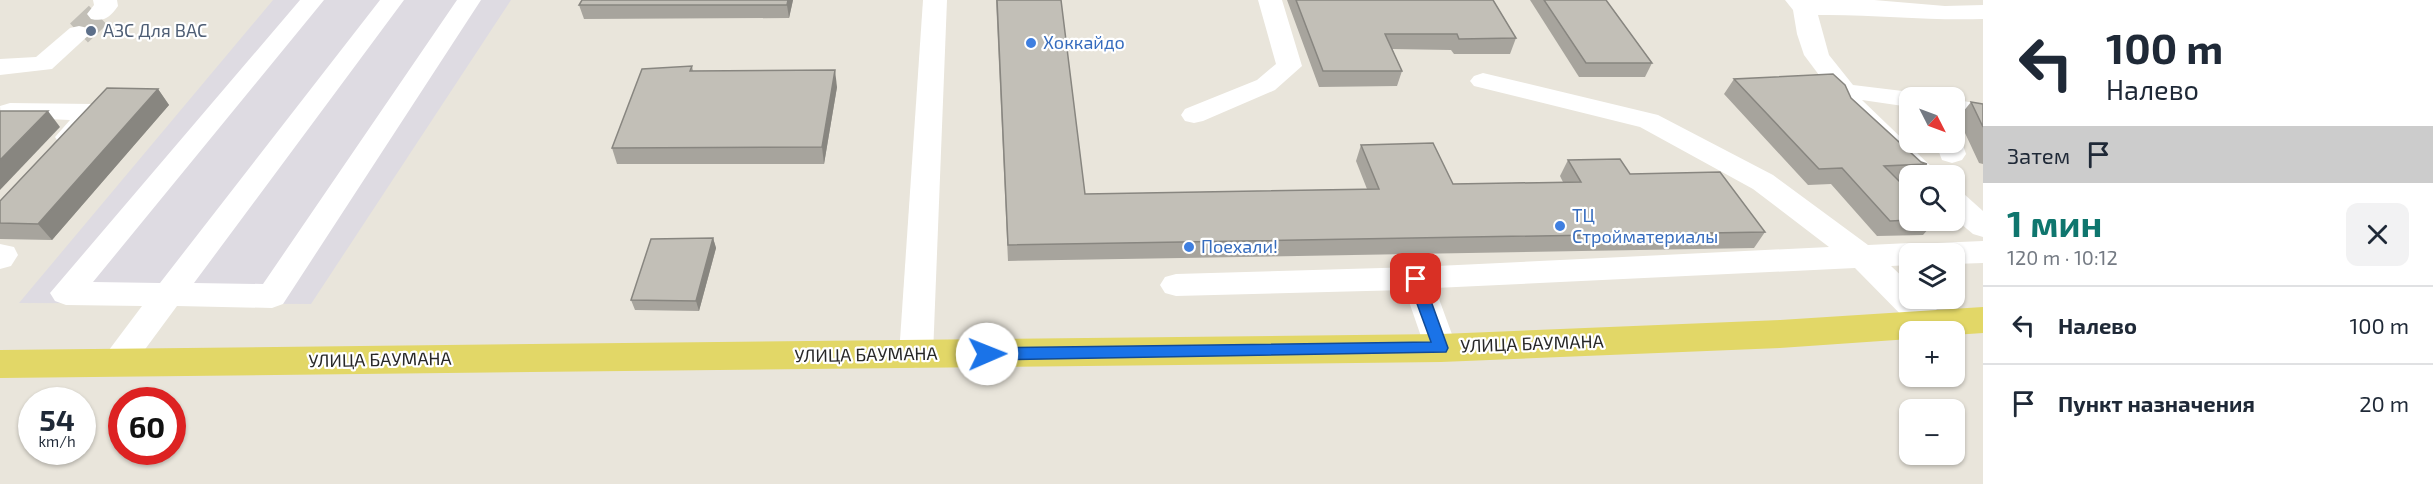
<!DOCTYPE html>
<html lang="ru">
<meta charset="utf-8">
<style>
:root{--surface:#fff;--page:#f2f2f3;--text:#1f2937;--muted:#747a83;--line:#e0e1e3;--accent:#0f766e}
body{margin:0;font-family:"Exo 2",sans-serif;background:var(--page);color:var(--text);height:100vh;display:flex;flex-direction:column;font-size:22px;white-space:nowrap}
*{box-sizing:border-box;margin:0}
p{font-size:20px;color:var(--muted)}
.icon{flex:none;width:33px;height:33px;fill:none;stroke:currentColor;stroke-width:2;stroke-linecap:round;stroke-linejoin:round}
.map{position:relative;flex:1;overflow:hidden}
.side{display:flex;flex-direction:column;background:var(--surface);width:450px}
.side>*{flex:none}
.banner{background:#fff;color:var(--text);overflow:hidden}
.needle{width:39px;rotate:132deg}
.fabs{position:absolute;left:1899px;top:87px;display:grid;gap:12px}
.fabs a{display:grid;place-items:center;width:66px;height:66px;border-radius:12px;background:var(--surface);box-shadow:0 2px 4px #0004;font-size:30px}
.speed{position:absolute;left:18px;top:387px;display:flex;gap:12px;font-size:30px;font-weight:700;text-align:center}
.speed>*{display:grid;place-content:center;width:78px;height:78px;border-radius:50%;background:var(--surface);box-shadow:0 2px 4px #0004;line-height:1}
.speed small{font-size:15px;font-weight:400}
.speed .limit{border:9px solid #d22;background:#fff;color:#111}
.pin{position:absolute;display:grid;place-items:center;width:51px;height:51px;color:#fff;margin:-26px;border-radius:12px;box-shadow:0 3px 9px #0006}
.me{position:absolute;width:66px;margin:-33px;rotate:89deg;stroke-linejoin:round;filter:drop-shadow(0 0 4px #0008)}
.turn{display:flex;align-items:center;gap:21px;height:126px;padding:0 24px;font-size:27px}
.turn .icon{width:78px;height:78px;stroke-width:2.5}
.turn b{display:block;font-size:42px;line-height:51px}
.then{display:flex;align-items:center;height:57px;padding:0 24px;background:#0003;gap:12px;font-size:22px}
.round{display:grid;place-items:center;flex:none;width:63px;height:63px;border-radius:12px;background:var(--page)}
.headline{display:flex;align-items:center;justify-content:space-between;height:102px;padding:0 24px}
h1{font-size:36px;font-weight:700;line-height:45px;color:var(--accent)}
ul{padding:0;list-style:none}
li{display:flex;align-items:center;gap:18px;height:78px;padding:0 24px;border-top:2px solid var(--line)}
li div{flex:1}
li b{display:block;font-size:22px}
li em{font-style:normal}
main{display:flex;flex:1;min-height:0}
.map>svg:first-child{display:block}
.industrial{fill:#dedbe2}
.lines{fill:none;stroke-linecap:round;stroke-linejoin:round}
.minor-tunnel{stroke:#c2bfb7;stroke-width:26;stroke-dasharray:26 13;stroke-linecap:butt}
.minor{fill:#fff;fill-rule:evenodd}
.major{fill:#e2d767;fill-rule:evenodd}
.wall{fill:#a7a49d}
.shaded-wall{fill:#888680}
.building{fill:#c2bfb7;stroke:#888680;stroke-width:1.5}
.route{fill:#1a73e8;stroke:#114b97;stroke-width:1.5}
.service-dot{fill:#5c6f8a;stroke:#fff;stroke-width:2}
.shop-dot{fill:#3f7fe0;stroke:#fff;stroke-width:2}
.labels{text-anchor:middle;stroke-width:4.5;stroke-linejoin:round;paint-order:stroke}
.service-label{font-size:18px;fill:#4e5e75;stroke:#fff;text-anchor:start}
.shop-label{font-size:18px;fill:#366cbe;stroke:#fff;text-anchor:start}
.street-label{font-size:18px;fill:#282828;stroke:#fff}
</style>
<main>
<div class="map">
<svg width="1983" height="484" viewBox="0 0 1983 484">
<rect width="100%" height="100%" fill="#e9e5db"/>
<path class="industrial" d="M 273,0 L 511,0 L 311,304 L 19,303 Z"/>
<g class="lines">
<path class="minor-tunnel" d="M 79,33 L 99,14"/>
<g class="minor">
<path d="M 93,0 L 117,0 L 118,6 C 110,17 105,22 91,19 L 87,14 L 94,5 Z"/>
<path d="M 300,0 L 324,0 L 93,282 L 160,283 L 380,0 L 404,0 L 194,283 L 263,284 L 457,0 L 481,0 L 283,304 L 272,308 L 177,306 L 129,371 L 117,375 L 105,371 L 100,362 L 142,306 L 66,305 L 55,301 L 50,293 Z"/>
<path d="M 923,0 L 947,0 L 933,355 L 928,364 L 916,368 L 904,364 L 899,355 Z"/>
<path d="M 1258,0 L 1282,0 L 1302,66 L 1275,90 L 1203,121 L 1194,123 L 1185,121 L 1181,115 L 1185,109 L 1257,80 L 1276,64 Z"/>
<path d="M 1785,0 L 1874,0 L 1945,6 L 1983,5 L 1983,19 C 1928,21 1873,14 1818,15 L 1829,55 L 1853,85 L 1919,93 L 1922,98 L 1910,98 L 1910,107 L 1862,100 L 1941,176 L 1910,176 L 1842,112 L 1834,95 L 1804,55 L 1797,34 L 1793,10 Z"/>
<path d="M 79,26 L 88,28 L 91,33 L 52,69 L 0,75 L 0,59 L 36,57 L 70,28 Z"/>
<path d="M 1483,73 L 1658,115 L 1773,175 L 1868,245 L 1910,243 L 1921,246 L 1924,251 L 1926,246 L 1937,243 L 1983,241 L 1983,263 L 1954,264 L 1954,254 L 1910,254 L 1910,265 L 1891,266 L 1910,284 L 1910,298 L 1925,298 L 1942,315 L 1947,324 L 1943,332 L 1918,332 L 1855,268 L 1435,288 L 1457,348 L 1453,357 L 1441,361 L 1429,357 L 1425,348 L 1405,290 L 1176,296 L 1165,293 L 1160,285 L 1165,277 L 1176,274 L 1416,267 L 1829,247 L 1753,189 L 1640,127 L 1474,86 L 1470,81 L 1474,76 Z"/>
<path d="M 1954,99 L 1983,105 L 1983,121 L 1954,115 Z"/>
<path d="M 10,103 L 93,104 L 102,106 L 106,112 C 95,128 80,149 59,143 L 55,137 L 70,120 L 1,117 L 0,106 Z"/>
<path d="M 1954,135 L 1962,142 L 1966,154 L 1962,160 L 1952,163 L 1942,160 L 1935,142 L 1954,142 Z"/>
<path d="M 1954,191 L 1964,194 L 1983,211 L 1983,237 L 1973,234 L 1954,218 Z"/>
<path d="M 0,244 L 14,247 L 18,255 L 11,266 L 0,269 Z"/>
</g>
<path class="major" d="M 1983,307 L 1983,333 L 1954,335 L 1954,332 L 1910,332 L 1910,339 L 1780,348 L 1441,362 L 0,378 L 0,350 L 1441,334 L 1780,320 Z"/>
</g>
<g class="wall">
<path d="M 582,0 L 793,0 L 789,18 L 584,19 L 579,5 Z"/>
<path d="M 996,0 L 1061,0 L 1085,194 L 1367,189 L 1356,161 L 1361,145 L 1453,184 L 1563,182 L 1560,176 L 1568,160 L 1630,174 L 1765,232 L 1754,248 L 1008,261 Z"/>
<path d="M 1287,0 L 1493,0 L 1516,38 L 1510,54 L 1454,54 L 1451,50 L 1392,49 L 1402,71 L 1397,86 L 1319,87 Z"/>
<path d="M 1530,0 L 1606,0 L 1652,63 L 1645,77 L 1579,77 Z"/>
<path d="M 692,66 L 693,71 L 837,87 L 824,164 L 617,164 L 612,148 Z"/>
<path d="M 1734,79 L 1851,98 L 1921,162 L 1927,164 L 1917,176 L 1910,176 L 1910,179 L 1898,180 L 1910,220 L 1936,220 L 1923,235 L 1877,236 L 1831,184 L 1808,185 L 1724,94 Z"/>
<path d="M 158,89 L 169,105 L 52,240 L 0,239 L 0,201 Z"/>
<path d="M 1971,102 L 1983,104 L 1983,164 L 1979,163 L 1958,118 Z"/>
<path d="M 713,238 L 716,248 L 699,311 L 635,310 L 631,300 Z"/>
</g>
<g class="shaded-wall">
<path d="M 788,0 L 793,0 L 789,18 L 787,5 Z"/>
<path d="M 835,70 L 837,87 L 824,164 L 822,147 Z"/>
<path d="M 158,89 L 169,105 L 52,240 L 38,224 Z"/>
<path d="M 48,111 L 60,127 L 0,190 L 0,160 Z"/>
<path d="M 713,238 L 716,248 L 699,311 L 696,301 Z"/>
</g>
<g class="building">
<path d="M 582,0 L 788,0 L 787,5 L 579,5 Z"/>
<path d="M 997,0 L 1061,0 L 1085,194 L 1379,189 L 1361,145 L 1433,143 L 1453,184 L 1581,182 L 1568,160 L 1620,159 L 1630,174 L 1720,172 L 1765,232 L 1008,245 Z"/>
<path d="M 1296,0 L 1493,0 L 1516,38 L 1459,39 L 1457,34 L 1385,34 L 1402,71 L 1323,71 Z"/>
<path d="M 1544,0 L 1606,0 L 1652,63 L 1586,63 Z"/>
<path d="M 692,66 L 690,71 L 835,70 L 822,147 L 612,148 L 642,69 Z"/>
<path d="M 1833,74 L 1845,85 L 1851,98 L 1921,162 L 1927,164 L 1884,166 L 1910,192 L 1910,220 L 1890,221 L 1842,168 L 1819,169 L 1734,79 Z"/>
<path d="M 107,88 L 158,89 L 38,224 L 0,223 L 0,201 Z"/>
<path d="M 1971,102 L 1983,104 L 1983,127 Z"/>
<path d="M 0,111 L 48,111 L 0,160 Z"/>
<path d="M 713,238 L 696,301 L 631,300 L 651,239 Z"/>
</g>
<path class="route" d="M 1416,273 L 1423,279 L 1448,348 L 1446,352 L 987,360 L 980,354 L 987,348 L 1431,342 L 1408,279 Z"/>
<circle class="service-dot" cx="91" cy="31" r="6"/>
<g class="shop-dot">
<circle cx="1031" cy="43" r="6"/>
<circle cx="1560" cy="226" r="6"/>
<circle cx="1189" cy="247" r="6"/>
</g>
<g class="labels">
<g class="service-label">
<text x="103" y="37">АЗС Для ВАС</text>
</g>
<g class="shop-label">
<text x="1043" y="49">Хоккайдо</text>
<text x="1572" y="222">ТЦ<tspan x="1572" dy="21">Стройматериалы</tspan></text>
<text x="1201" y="253">Поехали!</text>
</g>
<g class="street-label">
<text transform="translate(1532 344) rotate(-2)" y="6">УЛИЦА БАУМАНА</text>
<text transform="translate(866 355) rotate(-1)" y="6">УЛИЦА БАУМАНА</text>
<text transform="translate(380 360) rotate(-1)" y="6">УЛИЦА БАУМАНА</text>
</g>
</g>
</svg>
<div class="fabs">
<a><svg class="needle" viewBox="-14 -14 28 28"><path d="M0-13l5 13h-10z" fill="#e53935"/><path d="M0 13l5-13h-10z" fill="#747a83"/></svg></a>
<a><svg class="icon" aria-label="search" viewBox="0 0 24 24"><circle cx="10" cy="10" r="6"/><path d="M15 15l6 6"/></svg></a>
<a><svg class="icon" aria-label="layers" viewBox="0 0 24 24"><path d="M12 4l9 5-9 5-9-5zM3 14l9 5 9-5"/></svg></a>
<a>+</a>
<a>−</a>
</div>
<div class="speed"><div>54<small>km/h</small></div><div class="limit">60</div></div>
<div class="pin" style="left:1416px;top:279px;background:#d93025"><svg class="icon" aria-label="arrive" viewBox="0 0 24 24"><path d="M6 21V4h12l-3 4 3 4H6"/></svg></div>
<svg class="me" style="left:987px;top:354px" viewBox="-20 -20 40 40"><circle r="19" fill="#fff"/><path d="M0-13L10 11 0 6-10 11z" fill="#1a73e8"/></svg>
</div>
<section class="side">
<div class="banner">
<div class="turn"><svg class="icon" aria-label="left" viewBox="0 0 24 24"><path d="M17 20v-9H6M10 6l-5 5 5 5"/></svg><div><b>100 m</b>Налево</div></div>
<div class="then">Затем<svg class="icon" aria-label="arrive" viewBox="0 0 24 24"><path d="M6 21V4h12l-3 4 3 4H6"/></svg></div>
</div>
<div class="headline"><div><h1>1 мин</h1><p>120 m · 10:12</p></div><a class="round"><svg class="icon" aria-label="close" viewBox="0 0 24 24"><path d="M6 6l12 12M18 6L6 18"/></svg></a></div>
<ul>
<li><svg class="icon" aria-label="left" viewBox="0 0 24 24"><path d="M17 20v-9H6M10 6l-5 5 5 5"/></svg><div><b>Налево</b></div><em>100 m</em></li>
<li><svg class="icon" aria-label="arrive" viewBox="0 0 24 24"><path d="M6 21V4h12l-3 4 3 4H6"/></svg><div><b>Пункт назначения</b></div><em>20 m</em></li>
</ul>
</section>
</main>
